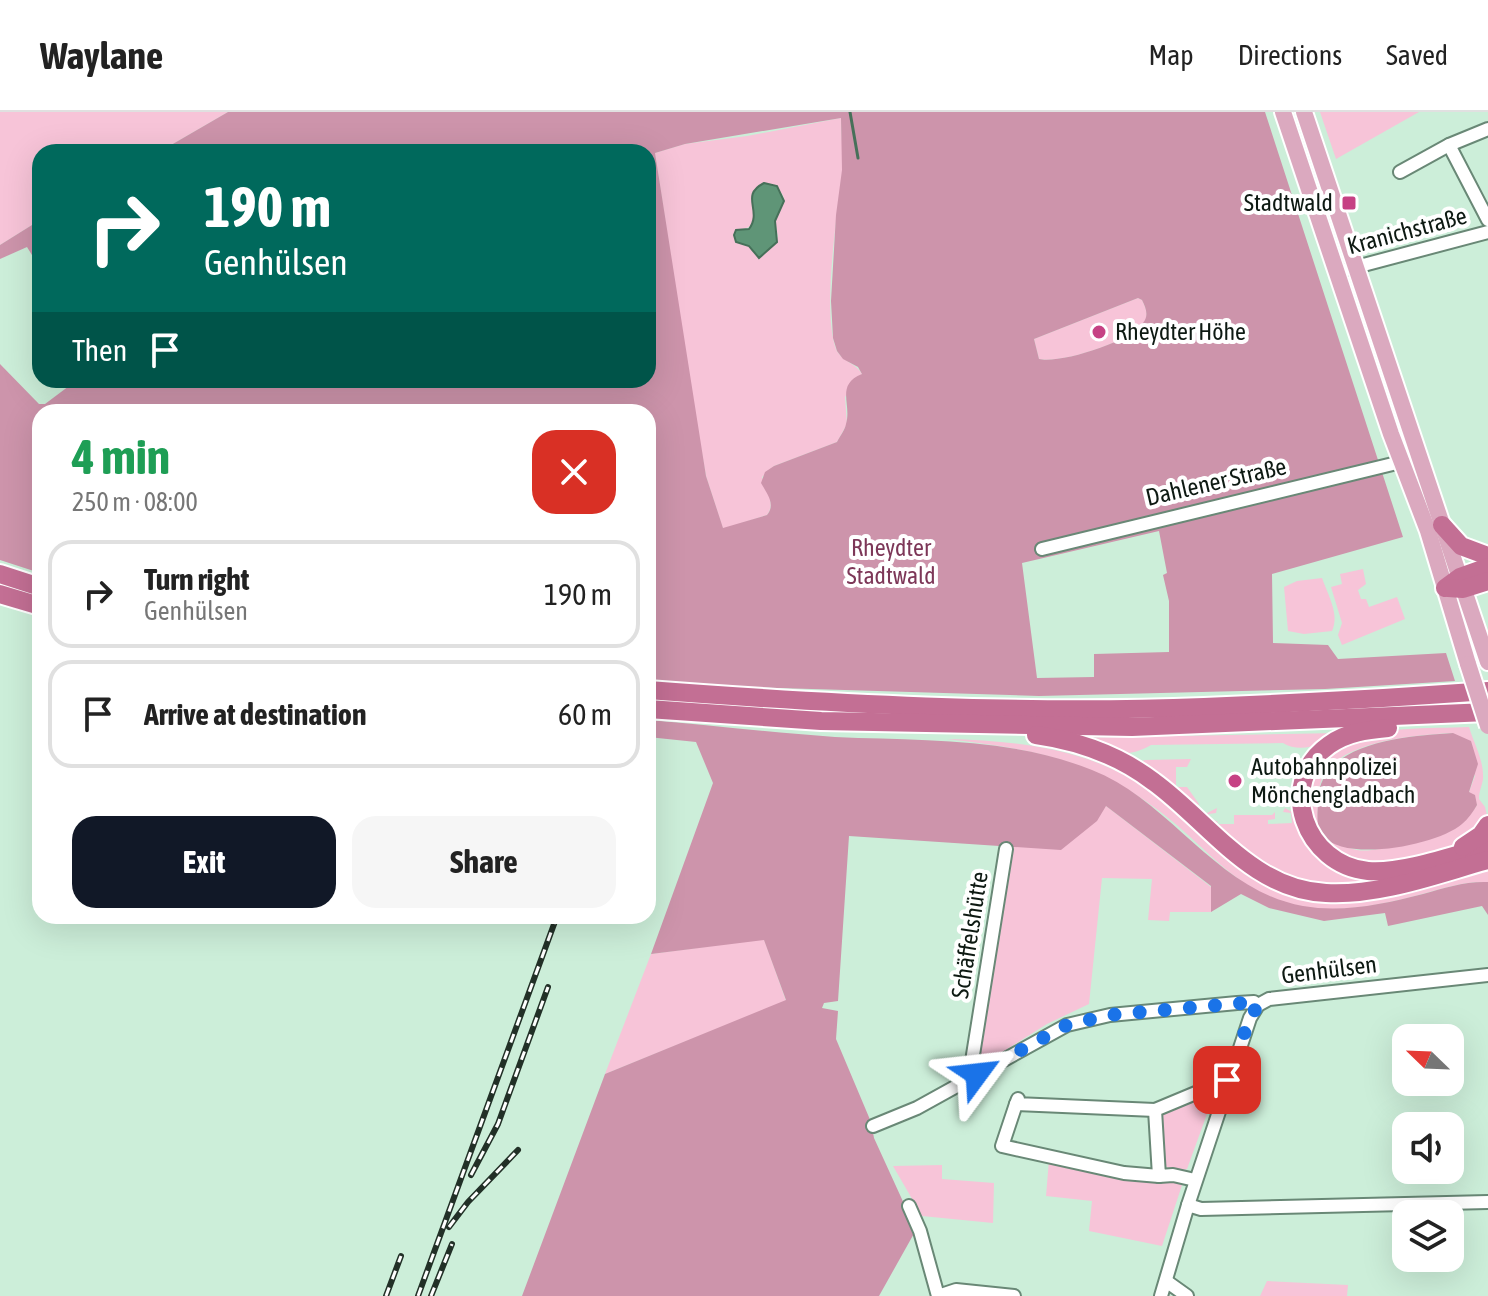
<!DOCTYPE html>
<meta charset="utf-8">
<style>
:root{--surface:#fff;--page:#f6f6f6;--text:#222;--muted:#767676;--line:#e0e0e0;--accent:#111827}
body{margin:0;font-family:"Asap Condensed",sans-serif;background:var(--page);color:var(--text);height:100vh;display:flex;flex-direction:column;font-size:30px;white-space:nowrap}
*{box-sizing:border-box;margin:0}
p{font-size:26px;color:var(--muted)}
.icon{flex:none;width:44px;height:44px;fill:none;stroke:currentColor;stroke-width:2;stroke-linecap:round;stroke-linejoin:round}
.map{position:relative;flex:1;overflow:hidden}
.drawer{position:absolute;left:32px;top:292px;width:624px;height:520px;display:flex;flex-direction:column;background:var(--surface);border-radius:24px;box-shadow:0 8px 32px #0002}
.drawer>*{flex:none}
.guide{position:absolute;left:32px;top:32px;width:624px;height:244px;border-radius:24px;box-shadow:0 8px 32px #0002;background:#00695c;color:#fff;overflow:hidden}
.needle{width:52px;rotate:293deg}
.fabs{position:absolute;left:1392px;top:912px;display:grid;gap:16px}
.fabs a{display:grid;place-items:center;width:72px;height:72px;border-radius:16px;background:var(--surface);box-shadow:0 8px 32px #0002;font-size:40px}
.pin{position:absolute;display:grid;place-items:center;width:68px;height:68px;color:#fff;margin:-34px;border-radius:16px;box-shadow:0 4px 12px #0006}
.me{position:absolute;width:88px;margin:-44px;rotate:60deg;stroke-linejoin:round;filter:drop-shadow(0 0 6px #0008)}
.turn{display:flex;align-items:center;gap:28px;height:168px;padding:0 40px;font-size:36px}
.turn .icon{width:104px;height:104px;stroke-width:2.5}
.turn b{display:block;font-size:56px;line-height:68px}
.then{display:flex;align-items:center;height:76px;padding:0 40px;background:#0003;gap:16px;font-size:30px}
.round{display:grid;place-items:center;flex:none;width:84px;height:84px;border-radius:24px;background:var(--page)}
.summary{display:flex;align-items:center;justify-content:space-between;height:136px;padding:0 40px}
h1{font-size:48px;font-weight:700;line-height:60px;color:#1e9e55}
.cta{display:flex;gap:16px;margin-top:auto;padding:16px 40px}
.cta a{flex:1;height:92px;border-radius:24px;background:var(--accent);color:#fff;font-size:32px;font-weight:700;line-height:92px;text-align:center}
.cta a+a{background:var(--page);color:var(--text)}
ul{padding:0;list-style:none}
li{display:flex;align-items:center;gap:24px;height:108px;margin:0 16px 12px;padding:0 24px;border:4px solid var(--line);border-radius:24px}
li div{flex:1}
li b{display:block;font-size:30px}
li em{font-style:normal}
header{display:flex;align-items:center;gap:48px;box-sizing:border-box;height:112px;padding:0 40px;background:var(--surface);border-bottom:2px solid var(--line)}
header strong{font-size:38px}
nav{display:flex;gap:44px;margin-inline-start:auto;font-size:28px}
.map>svg:first-child{display:block}
.green{fill:#f7c4d8;fill-rule:evenodd}
.forest{fill:#cd94ab;fill-rule:evenodd}
.water{fill:#5f9577;stroke:#467059;stroke-width:2}
.lines{fill:none;stroke-linecap:round;stroke-linejoin:round}
.stream{stroke:#467059;stroke-width:3}
.minor-casing{stroke:#698876;stroke-width:16}
.major-casing{stroke:#fff;stroke-width:20}
.highway-casing{stroke:#fff;stroke-width:22}
.minor{stroke:#fff;stroke-width:12}
.major{stroke:#dba9bf;stroke-width:16}
.highway{stroke:#c36f94;stroke-width:18}
.rail-casing{stroke:#223027;stroke-width:6}
.rail{stroke:#fff;stroke-width:3;stroke-dasharray:9;stroke-linecap:butt}
.major-bridge-casing{stroke:#fff;stroke-width:20;stroke-linecap:butt}
.major-bridge{stroke:#dba9bf;stroke-width:16}
.route{stroke:#1a73e8;stroke-width:14;stroke-dasharray:0 25.2}
.poi-dot{fill:#c64184;stroke:#fff;stroke-width:3}
.labels{text-anchor:middle;stroke-width:8;stroke-linejoin:round;paint-order:stroke}
.poi-label{font-size:24px;fill:#0d1912;stroke:#fff;text-anchor:start}
.street-label{font-size:24px;fill:#0d1912;stroke:#fff}
.park-label{font-size:24px;fill:#7d3758;stroke:#fff}
</style>
<header>
<strong>Waylane</strong>
<nav><a>Map</a><a>Directions</a><a>Saved</a></nav>
</header>
<div class="map">
<svg width="1488" height="1184" viewBox="0 0 1488 1184">
<rect width="100%" height="100%" fill="#cceed9"/>
<g class="green">
<path d="M 0,0 L 228,0 L 159,40 L 40,40 L 40,108 L 0,133 Z"/>
<path d="M 1320,0 L 1419,0 L 1336,47 Z"/>
<path d="M 841,6 C 841,24 844,44 842,62 C 837,104 822,199 836,237 C 841,249 856,251 862,262 L 845,285 L 847,312 L 837,330 L 774,354 L 762,365 C 766,377 776,391 767,403 L 723,417 L 706,364 L 691,281 L 655,41 L 685,32 L 747,24 ZM 768,71 C 792,85 784,89 775,109 L 778,125 L 749,134 L 736,130 L 735,120 C 760,111 752,116 753,93 C 754,87 758,79 760,73 Z"/>
<path d="M 1138,186 L 1142,188 C 1146,196 1149,204 1144,211 C 1129,230 1061,252 1039,247 L 1034,227 Z"/>
<path d="M 1363,457 L 1366,472 L 1358,478 L 1361,487 L 1366,487 L 1369,495 L 1397,485 L 1405,507 L 1342,533 L 1338,523 L 1342,511 L 1331,475 L 1342,472 L 1340,462 Z"/>
<path d="M 1322,466 C 1328,483 1340,503 1332,519 L 1304,522 L 1288,519 L 1284,475 L 1297,469 Z"/>
<path d="M 1469,615 C 1474,632 1484,648 1483,667 C 1482,674 1479,679 1479,687 L 1485,695 L 1488,707 C 1479,715 1471,726 1461,732 C 1443,744 1366,756 1347,747 C 1301,723 1295,659 1342,633 C 1378,613 1429,617 1469,615 ZM 1453,621 L 1475,664 L 1469,680 L 1477,693 C 1458,723 1427,728 1395,734 C 1383,736 1369,740 1357,738 C 1344,736 1329,723 1318,716 C 1318,699 1315,677 1325,661 C 1347,628 1416,623 1453,621 Z"/>
<path d="M 1340,621 C 1324,632 1301,642 1283,631 L 1151,633 C 1120,651 1095,637 1065,626 Z"/>
<path d="M 947,627 C 1020,629 1090,636 1152,680 C 1206,719 1231,764 1300,786 L 1482,759 L 1488,759 L 1488,770 C 1465,769 1444,776 1422,782 C 1378,794 1330,804 1284,791 C 1239,777 1207,738 1172,709 C 1097,648 1039,638 947,627 Z"/>
<path d="M 1191,647 L 1187,655 L 1176,655 L 1176,675 L 1187,675 L 1199,692 L 1195,699 L 1133,652 L 1145,648 Z"/>
<path d="M 1106,694 L 1211,775 L 1211,800 L 1170,800 L 1169,809 L 1148,808 L 1152,767 L 1102,766 L 1089,892 L 1047,912 L 982,953 L 974,946 L 1007,735 Z"/>
<path d="M 1217,696 L 1216,701 L 1209,702 L 1209,708 L 1217,709 L 1218,712 L 1234,712 L 1234,703 L 1272,703 L 1275,700 L 1275,707 L 1268,708 L 1268,712 L 1292,711 L 1291,701 L 1283,700 L 1285,696 L 1297,703 L 1318,741 L 1419,762 L 1344,778 L 1270,762 L 1205,706 L 1207,701 Z"/>
<path d="M 764,827 L 786,889 L 605,962 L 651,842 Z"/>
<path d="M 1215,980 L 1187,1057 C 1176,1060 1167,1059 1162,1048 L 1161,1002 Z"/>
<path d="M 1049,1048 L 1183,1070 L 1162,1134 L 1089,1119 L 1092,1089 L 1046,1084 Z"/>
<path d="M 942,1053 L 942,1067 L 994,1071 L 993,1111 L 922,1104 L 893,1054 Z"/>
<path d="M 1267,1169 L 1348,1173 L 1347,1184 L 1260,1184 Z"/>
</g>
<g class="forest">
<path d="M 228,0 L 1265,0 L 1403,425 L 1272,462 L 1273,531 L 1328,533 L 1338,547 L 1446,541 L 1455,569 L 1325,577 L 1039,584 L 648,572 L 648,300 L 40,300 L 40,461 L 0,448 L 0,252 L 39,292 L 45,292 L 77,268 L 648,268 L 648,40 L 159,40 ZM 841,6 L 842,58 L 836,103 L 831,189 L 833,226 L 837,239 L 843,247 L 858,255 L 862,262 C 835,273 852,292 846,312 C 845,318 840,324 837,330 L 774,354 L 765,360 L 761,371 C 767,382 776,392 767,403 L 723,416 L 706,364 L 655,41 L 685,32 ZM 1138,186 L 1142,188 C 1146,196 1149,204 1143,211 C 1130,230 1060,252 1039,247 L 1034,227 ZM 1159,419 L 1167,461 L 1163,463 L 1169,489 L 1169,540 L 1094,542 L 1094,565 L 1037,566 L 1022,451 Z"/>
<path d="M 40,108 L 40,156 L 27,135 L 0,147 L 0,133 Z"/>
<path d="M 648,608 C 711,613 773,621 835,625 C 923,629 1009,625 1092,658 C 1171,689 1217,779 1303,794 C 1343,801 1384,792 1423,782 C 1444,776 1466,769 1488,770 L 1488,803 L 1482,794 L 1388,814 L 1385,801 L 1324,809 L 1269,796 L 1241,782 L 1211,800 L 1211,774 L 1106,694 L 1097,709 L 1061,738 L 849,724 L 838,889 L 824,891 L 822,896 L 838,899 L 836,927 L 871,1010 L 874,1026 L 916,1118 L 879,1184 L 522,1184 L 605,962 L 786,888 L 764,828 L 651,842 L 713,671 L 696,630 L 648,625 Z"/>
<path d="M 1453,621 L 1471,629 L 1478,652 L 1469,680 L 1475,683 L 1477,693 C 1473,700 1468,707 1462,712 C 1438,733 1346,751 1323,724 C 1315,715 1318,700 1318,689 C 1319,629 1409,624 1453,621 Z"/>
</g>
<path class="water" d="M 764,71 L 777,74 L 784,89 L 775,109 L 777,130 L 759,146 L 749,134 L 736,130 L 734,123 L 736,118 L 749,117 C 763,98 739,84 764,71 Z"/>
<g class="lines">
<path class="stream" d="M 850,0 L 858,46"/>
<defs>
<g id="minor">
<path d="M 1449,33 L 1488,108"/>
<path d="M 1400,60 L 1449,33 L 1488,17"/>
<path d="M 1337,160 L 1488,120"/>
<path d="M 1042,437 L 1401,350"/>
<path d="M 977,962 L 972,949 L 1006,737"/>
<path d="M 1018,987 L 1016,992 L 1155,998"/>
<path d="M 1016,992 L 1002,1034 L 1124,1061 L 1159,1064"/>
<path d="M 873,1014 L 917,996 L 1067,913 L 1110,903 L 1237,891 L 1254,890 L 1258,893"/>
<path d="M 1195,1068 L 1173,1063 L 1159,1064 L 1155,998 L 1227,968"/>
<path d="M 1188,1093 L 1250,906 L 1258,893 L 1269,887 L 1488,863"/>
<path d="M 909,1094 L 920,1119 L 938,1184 L 956,1178 L 1014,1184"/>
<path d="M 1166,1169 L 1187,1184"/>
<path d="M 1161,1184 L 1188,1093 L 1201,1097 L 1488,1090"/>
</g>
<g id="major">
<path d="M 1283,0 L 1391,322 L 1428,419 L 1468,552"/>
<path d="M 1304,0 L 1488,550"/>
</g>
<g id="highway">
<path d="M 1442,413 L 1461,434 L 1488,444"/>
<path d="M 0,462 L 40,475"/>
<path d="M 1445,476 L 1460,465 L 1488,455"/>
<path d="M 1448,476 L 1463,477 L 1488,469"/>
<path d="M 0,482 L 40,494"/>
<path d="M 648,578 C 832,592 1019,602 1204,595 C 1299,591 1393,586 1488,579"/>
<path d="M 648,597 L 821,609 L 1132,615 L 1488,600"/>
<path d="M 1388,616 C 1367,618 1347,620 1329,633 C 1275,671 1305,753 1368,759 C 1401,762 1455,743 1488,734"/>
<path d="M 1036,623 C 1079,629 1120,644 1154,670 C 1209,710 1252,778 1326,781 C 1380,784 1437,762 1488,748"/>
<path d="M 1463,735 L 1481,723 L 1488,713"/>
</g>
</defs>
<use href="#minor" class="minor-casing"/>
<use href="#major" class="major-casing"/>
<use href="#highway" class="highway-casing"/>
<use href="#minor" class="minor"/>
<use href="#major" class="major"/>
<use href="#highway" class="highway"/>
<defs>
<g id="rail">
<path d="M 471,1063 L 498,1012 L 548,875"/>
<path d="M 449,1115 L 468,1090 L 518,1038"/>
<path d="M 386,1184 L 401,1144"/>
<path d="M 418,1184 L 557,804"/>
<path d="M 431,1184 L 452,1132"/>
</g>
</defs>
<use href="#rail" class="rail-casing"/>
<use href="#rail" class="rail"/>
<defs>
<path id="major-bridge" d="M 1468,552 L 1488,614"/>
</defs>
<use href="#major-bridge" class="major-bridge-casing"/>
<use href="#major-bridge" class="major-bridge"/>
</g>
<g class="lines">
<path class="route" d="M 977,962 L 1067,913 L 1110,903 L 1254,890 L 1258,893 L 1250,906 L 1227,968"/>
</g>
<g class="poi-dot">
<rect x="1341" y="83" width="16" height="16" rx="4"/>
<circle cx="1099" cy="220" r="8"/>
<circle cx="1235" cy="669" r="8"/>
</g>
<g class="labels">
<g class="poi-label">
<text x="1333" y="99" text-anchor="end">Stadtwald</text>
<text x="1115" y="228">Rheydter Höhe</text>
<text x="1251" y="663">Autobahnpolizei<tspan x="1251" dy="28">Mönchengladbach</tspan></text>
</g>
<g class="street-label">
<text transform="translate(1407 119) rotate(-15)" y="8">Kranichstraße</text>
<text transform="translate(1216 370) rotate(-13)" y="8">Dahlener Straße</text>
<text transform="translate(970 823) rotate(-81)" y="8">Schäffelshütte</text>
<text transform="translate(1329 858) rotate(-7)" y="8">Genhülsen</text>
</g>
<g class="park-label">
<text x="891" y="444">Rheydter<tspan x="891" dy="28">Stadtwald</tspan></text>
</g>
</g>
</svg>
<div class="fabs">
<a><svg class="needle" viewBox="-14 -14 28 28"><path d="M0-13l5 13h-10z" fill="#e53935"/><path d="M0 13l5-13h-10z" fill="#767676"/></svg></a>
<a><svg class="icon" aria-label="sound" viewBox="0 0 24 24"><path d="M4 9h4l5-4v14l-5-4H4zM17 9q2 3 0 6"/></svg></a>
<a><svg class="icon" aria-label="layers" viewBox="0 0 24 24"><path d="M12 4l9 5-9 5-9-5zM3 14l9 5 9-5"/></svg></a>
</div>
<div class="pin" style="left:1227px;top:968px;background:#d93025"><svg class="icon" aria-label="arrive" viewBox="0 0 24 24"><path d="M6 21V4h12l-3 4 3 4H6"/></svg></div>
<svg class="me" style="left:977px;top:962px" viewBox="-20 -20 40 40"><path d="M0-17L14 15 0 8-14 15z" fill="#1a73e8" stroke="#fff" stroke-width="4"/></svg>
<div class="guide">
<div class="turn"><svg class="icon" aria-label="right" viewBox="0 0 24 24"><path d="M7 20v-9h11M14 6l5 5-5 5"/></svg><div><b>190 m</b>Genhülsen</div></div>
<div class="then">Then<svg class="icon" aria-label="arrive" viewBox="0 0 24 24"><path d="M6 21V4h12l-3 4 3 4H6"/></svg></div>
</div>
<section class="drawer">
<div class="summary"><div><h1>4 min</h1><p>250 m · 08:00</p></div><a class="round" style="background:#d93025;color:#fff"><svg class="icon" aria-label="close" viewBox="0 0 24 24"><path d="M6 6l12 12M18 6L6 18"/></svg></a></div>
<ul>
<li><svg class="icon" aria-label="right" viewBox="0 0 24 24"><path d="M7 20v-9h11M14 6l5 5-5 5"/></svg><div><b>Turn right</b><p>Genhülsen</p></div><em>190 m</em></li>
<li><svg class="icon" aria-label="arrive" viewBox="0 0 24 24"><path d="M6 21V4h12l-3 4 3 4H6"/></svg><div><b>Arrive at destination</b></div><em>60 m</em></li>
</ul>
<div class="cta"><a>Exit</a><a>Share</a></div>
</section>
</div>
